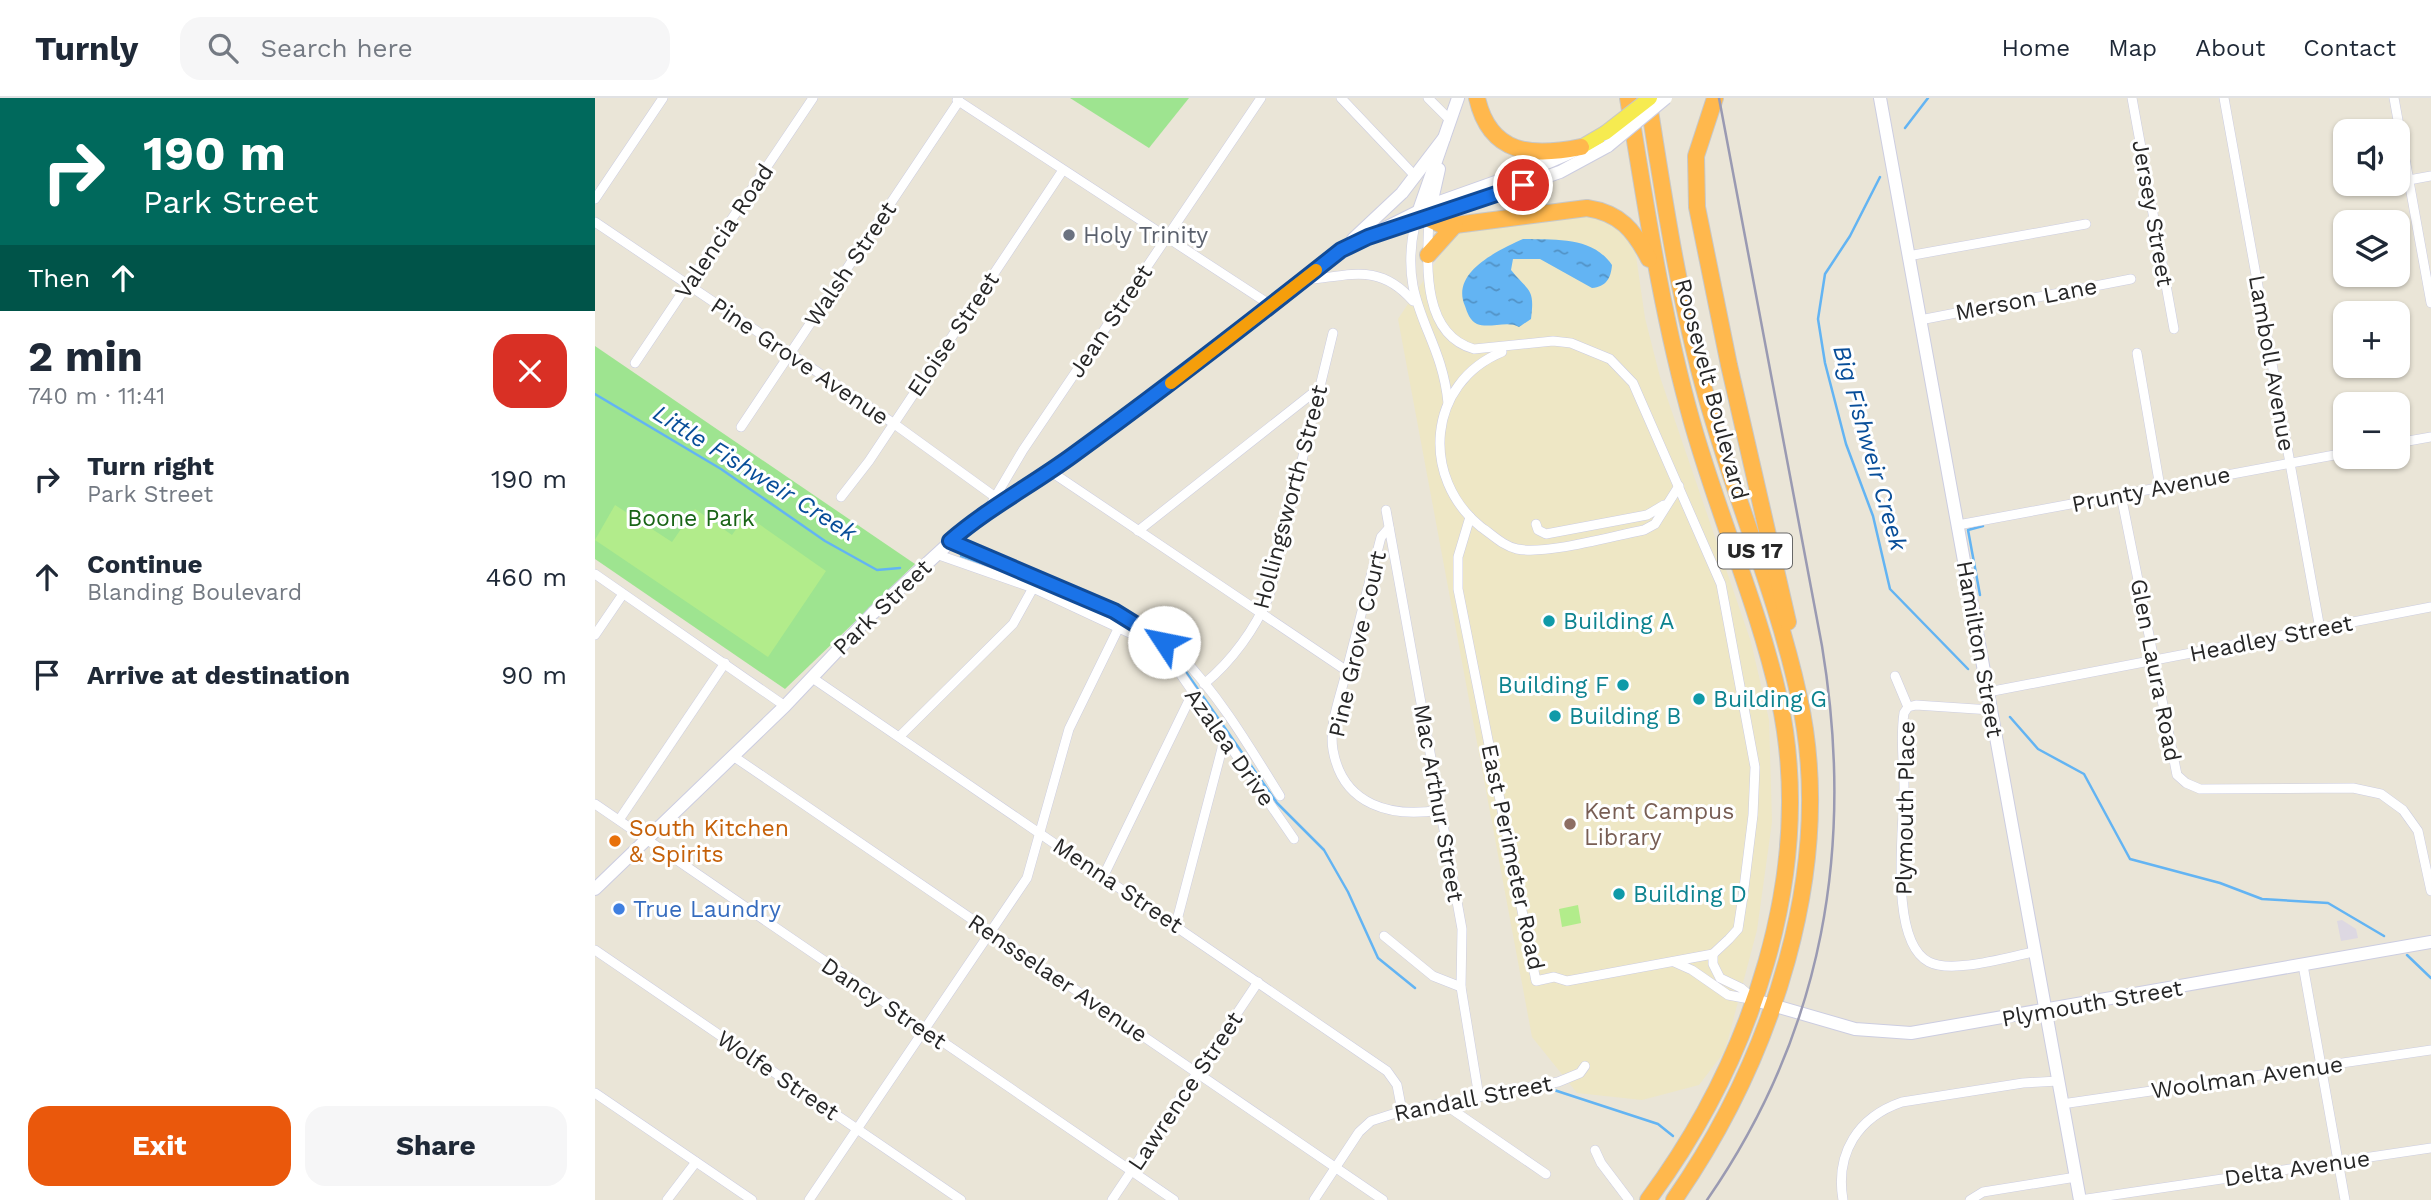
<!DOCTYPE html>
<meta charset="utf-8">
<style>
:root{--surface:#fff;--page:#f6f6f7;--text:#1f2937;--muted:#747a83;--line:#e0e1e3;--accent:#ea580c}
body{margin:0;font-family:"Work Sans",sans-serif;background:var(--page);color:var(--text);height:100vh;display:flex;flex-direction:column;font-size:26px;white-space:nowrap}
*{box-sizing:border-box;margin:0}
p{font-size:23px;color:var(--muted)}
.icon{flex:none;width:38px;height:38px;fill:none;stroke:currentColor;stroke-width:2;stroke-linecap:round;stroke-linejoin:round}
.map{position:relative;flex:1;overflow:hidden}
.sheet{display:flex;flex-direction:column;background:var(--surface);width:595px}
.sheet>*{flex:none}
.hud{background:#00695c;color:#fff;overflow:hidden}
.tools{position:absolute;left:1738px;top:21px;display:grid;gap:14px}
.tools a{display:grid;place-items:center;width:77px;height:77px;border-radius:14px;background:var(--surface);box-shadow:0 2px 5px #0004;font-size:35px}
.pin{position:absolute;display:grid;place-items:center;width:60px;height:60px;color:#fff;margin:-30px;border:4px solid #fff;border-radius:50%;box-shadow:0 2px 7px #0007}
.me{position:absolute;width:77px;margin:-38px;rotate:304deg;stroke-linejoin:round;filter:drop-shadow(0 0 5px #0008)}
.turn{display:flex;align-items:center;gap:24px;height:147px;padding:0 28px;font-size:32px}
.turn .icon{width:91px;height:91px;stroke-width:2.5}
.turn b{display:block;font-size:49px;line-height:60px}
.then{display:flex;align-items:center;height:66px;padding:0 28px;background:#0003;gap:14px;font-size:26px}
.round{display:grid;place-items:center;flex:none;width:74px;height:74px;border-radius:21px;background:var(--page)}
.head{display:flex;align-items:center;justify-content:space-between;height:119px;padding:0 28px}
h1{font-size:42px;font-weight:700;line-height:52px}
.primary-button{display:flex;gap:14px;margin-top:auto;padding:14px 28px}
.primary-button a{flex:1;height:80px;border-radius:21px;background:var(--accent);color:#fff;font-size:28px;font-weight:700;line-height:80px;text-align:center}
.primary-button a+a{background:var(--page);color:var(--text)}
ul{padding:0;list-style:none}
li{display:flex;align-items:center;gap:21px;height:98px;padding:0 28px}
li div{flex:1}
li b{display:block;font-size:26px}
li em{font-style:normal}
header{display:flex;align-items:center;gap:42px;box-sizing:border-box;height:98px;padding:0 35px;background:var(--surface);border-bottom:2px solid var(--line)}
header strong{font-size:33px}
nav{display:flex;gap:38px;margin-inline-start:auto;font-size:24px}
.search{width:490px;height:63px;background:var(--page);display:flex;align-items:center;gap:18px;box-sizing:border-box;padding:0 24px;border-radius:21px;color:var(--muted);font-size:26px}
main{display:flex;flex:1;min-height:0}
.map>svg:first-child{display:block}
.industrial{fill:#ddd8e2}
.education{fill:#eee7c5}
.park{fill:#9ee490}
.pitch{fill:#b2ec8b}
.water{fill:url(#water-ripples)}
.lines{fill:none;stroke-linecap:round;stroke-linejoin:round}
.stream{stroke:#63b4f3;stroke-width:2.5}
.street-casing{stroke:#cccde1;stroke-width:10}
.secondary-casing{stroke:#cccde1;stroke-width:14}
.primary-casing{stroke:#c7c7c7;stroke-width:16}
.highway-casing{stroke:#c7c7c7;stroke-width:18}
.street{stroke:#fff;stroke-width:9}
.secondary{stroke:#fff;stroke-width:12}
.primary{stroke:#f6eb50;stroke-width:14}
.highway{stroke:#ffb84d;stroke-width:16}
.rail{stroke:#9a9ab2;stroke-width:2.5}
.secondary-bridge-casing{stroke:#cccde1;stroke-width:14;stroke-linecap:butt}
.primary-bridge-casing{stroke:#c7c7c7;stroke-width:16;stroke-linecap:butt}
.secondary-bridge{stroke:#fff;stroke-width:12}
.primary-bridge{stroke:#f6eb50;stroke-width:14}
.route-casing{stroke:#114b97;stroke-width:18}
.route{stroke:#1a73e8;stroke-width:12}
.slow{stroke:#f59e0b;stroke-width:12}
.worship-dot{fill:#6b7280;stroke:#fff;stroke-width:2.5}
.culture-dot{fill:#0f9aa8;stroke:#fff;stroke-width:2.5}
.education-dot{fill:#8d6e63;stroke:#fff;stroke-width:2.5}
.food-dot{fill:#e8710a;stroke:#fff;stroke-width:2.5}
.shop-dot{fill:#3f7fe0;stroke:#fff;stroke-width:2.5}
.labels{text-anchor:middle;stroke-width:6;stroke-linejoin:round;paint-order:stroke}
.shield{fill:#fff;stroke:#686868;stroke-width:2}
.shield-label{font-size:21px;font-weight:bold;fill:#272727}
.street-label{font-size:23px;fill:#272727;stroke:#fff}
.worship-label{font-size:23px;fill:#5b616d;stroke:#fff;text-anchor:start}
.park-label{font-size:23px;fill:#196416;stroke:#fff}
.culture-label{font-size:23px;fill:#0d838f;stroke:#fff;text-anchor:start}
.education-label{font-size:23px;fill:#785e54;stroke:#fff;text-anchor:start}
.food-label{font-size:23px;fill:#c56008;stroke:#fff;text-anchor:start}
.shop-label{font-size:23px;fill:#366cbe;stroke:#fff;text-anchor:start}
.water-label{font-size:24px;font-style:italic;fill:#084e99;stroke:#fff}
</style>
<header>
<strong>Turnly</strong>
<div class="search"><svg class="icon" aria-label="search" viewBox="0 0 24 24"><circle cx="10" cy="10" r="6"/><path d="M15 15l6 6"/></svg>Search here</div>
<nav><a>Home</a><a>Map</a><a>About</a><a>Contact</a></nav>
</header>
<main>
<section class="sheet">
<div class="hud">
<div class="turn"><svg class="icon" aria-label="right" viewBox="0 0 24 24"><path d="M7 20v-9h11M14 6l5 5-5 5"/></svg><div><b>190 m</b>Park Street</div></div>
<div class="then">Then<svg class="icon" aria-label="ahead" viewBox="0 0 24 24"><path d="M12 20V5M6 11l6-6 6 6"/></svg></div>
</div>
<div class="head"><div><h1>2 min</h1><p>740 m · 11:41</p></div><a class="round" style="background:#d93025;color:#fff"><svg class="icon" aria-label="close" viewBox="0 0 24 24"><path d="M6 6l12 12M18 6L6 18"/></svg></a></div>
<ul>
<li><svg class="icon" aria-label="right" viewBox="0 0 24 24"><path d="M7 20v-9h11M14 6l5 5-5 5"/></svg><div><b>Turn right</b><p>Park Street</p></div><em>190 m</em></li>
<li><svg class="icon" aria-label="ahead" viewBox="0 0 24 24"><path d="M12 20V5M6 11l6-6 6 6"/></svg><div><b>Continue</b><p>Blanding Boulevard</p></div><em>460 m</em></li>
<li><svg class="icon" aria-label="arrive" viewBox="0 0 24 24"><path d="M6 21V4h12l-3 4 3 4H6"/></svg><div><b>Arrive at destination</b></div><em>90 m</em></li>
</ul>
<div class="primary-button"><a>Exit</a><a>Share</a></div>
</section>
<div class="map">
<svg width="1836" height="1102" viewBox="0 0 1836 1102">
<defs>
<pattern id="water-ripples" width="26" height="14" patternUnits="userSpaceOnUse" patternTransform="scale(1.75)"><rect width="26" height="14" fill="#63b4f3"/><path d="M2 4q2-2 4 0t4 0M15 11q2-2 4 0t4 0" fill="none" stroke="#5292c5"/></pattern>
</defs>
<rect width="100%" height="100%" fill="#eae5d7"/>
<path class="industrial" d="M 1747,822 L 1761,831 L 1763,840 L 1746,843 L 1742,823 Z"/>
<path class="education" d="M 986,117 L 1004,119 L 1027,133 L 1040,151 L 1050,220 L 1065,279 L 1156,544 L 1174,622 L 1177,724 L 1162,832 L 1130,953 L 1104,987 L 1047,1002 L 982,995 L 937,939 L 803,221 L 862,132 Z"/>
<g class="park">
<path d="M 475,0 L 594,0 L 554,50 Z"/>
<path d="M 0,248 L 320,466 L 190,591 L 0,461 Z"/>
</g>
<g class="pitch">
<path d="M 20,407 L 77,444 L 100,411 L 137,437 L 151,417 L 231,473 L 173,559 L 0,442 Z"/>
<path d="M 983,807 L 986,825 L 967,829 L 964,811 Z"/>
</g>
<path class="water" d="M 928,141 C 960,142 997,138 1017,167 C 1016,180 1011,189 997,190 L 945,161 L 918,161 L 916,172 C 934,194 940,190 936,221 L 924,229 C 913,222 894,231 882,226 C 875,223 872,214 870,208 C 855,174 904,152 928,141 Z"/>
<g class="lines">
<g class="stream">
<path d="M 1310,30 L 1333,0"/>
<path d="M 1285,79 L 1255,138 L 1230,176 L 1223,221 L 1230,265 L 1251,346 L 1278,418 L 1295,491 L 1373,571"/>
<path d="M 0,296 L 126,371 L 230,443 L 282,472 L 305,470"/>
<path d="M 366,458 L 441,485 L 542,531 L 555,540"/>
<path d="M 1385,497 L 1373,432 L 1388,428"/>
<path d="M 563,546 L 591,574 L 682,705 L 729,752 L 753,794 L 783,860 L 820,890"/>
<path d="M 1415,619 L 1443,651 L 1489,676 L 1535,761 L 1625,785 L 1667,801 L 1733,805 L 1789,838"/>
<path d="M 1812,857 L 1836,880"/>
<path d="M 959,992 L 1063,1026 L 1078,1038"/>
</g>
<defs>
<g id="street">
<path d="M 746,0 L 821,79"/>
<path d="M 833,0 L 855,22"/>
<path d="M 1537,0 L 1579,231"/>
<path d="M 1629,0 L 1725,531"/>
<path d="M 1799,0 L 1836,205"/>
<path d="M 362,2 L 677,208"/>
<path d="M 1814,82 L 1836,78"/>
<path d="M 0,101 L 68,0"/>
<path d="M 834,121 C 832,165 826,236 879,251 L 958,243 L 976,245 L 1015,261 L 1038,285 L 1126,486 L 1160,669 L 1158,717 L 1148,798 L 1143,831 L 1134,841 L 1118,856 L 972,883 L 959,879 L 941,883 L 863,491 L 863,459 L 875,419"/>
<path d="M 0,124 L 298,325 L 403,401"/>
<path d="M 820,126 C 802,208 846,232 853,305"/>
<path d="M 1313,158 L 1491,126"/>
<path d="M 710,182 C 755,178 784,164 818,203"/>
<path d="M 1325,222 L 1536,181"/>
<path d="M 907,254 C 832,285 825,380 886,429 C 898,437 908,448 922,451 C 952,457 1017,438 1049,432 L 1060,426 L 1084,388"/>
<path d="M 1542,255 L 1565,389"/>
<path d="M 40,265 L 218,0"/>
<path d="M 146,329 L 364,3"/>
<path d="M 1802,345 L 1836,339"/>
<path d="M 455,373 L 752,573"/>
<path d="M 1526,397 L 1582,677 L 1591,685 L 1605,691 L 1758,690 L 1786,696 L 1808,712 L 1823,733 L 1836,793"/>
<path d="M 246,399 L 274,363 L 468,72"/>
<path d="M 791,412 L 867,831 L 866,889 L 884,999"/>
<path d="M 392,413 L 428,352 L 666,0"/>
<path d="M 941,426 L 943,432 L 951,436 L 1052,417 L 1069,407"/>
<path d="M 1363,427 L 1750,355"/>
<path d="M 794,430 L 786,439 C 774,485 762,532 750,579 C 744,602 734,628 738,652 C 748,708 797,720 845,712"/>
<path d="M 543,433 L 723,291"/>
<path d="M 355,443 C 390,457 424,472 458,487 C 501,505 550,522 583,555 C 624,597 654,648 685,698"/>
<path d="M 341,456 L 438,490 L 556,545 L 582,571 L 699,741"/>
<path d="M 0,476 L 190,608"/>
<path d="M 0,537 L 28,496"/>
<path d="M 1300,578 L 1313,609"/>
<path d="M 216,579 L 792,973 L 802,987 L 807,1013"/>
<path d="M 609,586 C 637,563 660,531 674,498 L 738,235"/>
<path d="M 1393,594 L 1836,509"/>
<path d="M 1396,612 L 1321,607 L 1313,609 L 1309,615 C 1305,640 1309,665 1309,690 C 1309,730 1293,843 1334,864 C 1357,876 1413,859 1439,854"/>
<path d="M 305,638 L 418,526 L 438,490"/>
<path d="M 138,658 L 788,1102"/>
<path d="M 0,706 L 579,1102"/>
<path d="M 24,722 L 130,565"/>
<path d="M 509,777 L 598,594"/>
<path d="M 581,826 L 629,643"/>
<path d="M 789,838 L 838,878 L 866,889"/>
<path d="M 0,852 L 366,1102"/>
<path d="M 1118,856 L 1118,866 L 1125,880 L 1146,890 L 1160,902"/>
<path d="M 1079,864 L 1097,872 L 1133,897 L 1160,902"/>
<path d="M 1708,867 L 1750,1102"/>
<path d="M 0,995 L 157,1102"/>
<path d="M 849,1006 L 951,1076"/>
<path d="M 1467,1006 L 1836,952"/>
<path d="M 1000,1052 L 1006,1065 L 1034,1102"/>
<path d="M 72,1102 L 101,1064"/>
<path d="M 214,1102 L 432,780 L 474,631 L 524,529"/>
<path d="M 517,1102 L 663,884"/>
<path d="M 719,1102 L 764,1034 L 776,1023 L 807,1013 L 963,984 L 985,975 L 990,968"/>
<path d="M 1248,1102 C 1240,1055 1263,1019 1307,1004 L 1428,985 L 1463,983"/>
<path d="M 1375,1102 L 1388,1094 L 1481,1079"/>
<path d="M 1485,1102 L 1836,1050"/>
</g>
<g id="secondary">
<path d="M 1285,0 L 1485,1102"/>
<path d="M 835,111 L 844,71"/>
<path d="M 823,115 L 863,0"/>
<path d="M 797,132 L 965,74 L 1013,48"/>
<path d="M 758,141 L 807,95 L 849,40"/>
<path d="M 0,791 L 190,608 L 278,515 L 376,425 L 471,362 L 567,292 L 746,152 L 836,107 L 940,70 L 977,54"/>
<path d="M 1160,902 L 1260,931 L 1316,935 L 1836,844"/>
</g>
<path id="primary" d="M 986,49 L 1010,35"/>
<g id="highway">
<path d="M 882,0 C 895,57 937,59 986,49"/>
<path d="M 1033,0 C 1051,109 1067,218 1097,324 C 1123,417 1163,506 1184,600 C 1222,774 1156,963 1053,1102"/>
<path d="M 1053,0 C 1069,101 1084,202 1112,301 C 1140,401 1182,497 1204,599 C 1242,770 1176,962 1079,1102"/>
<path d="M 1120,0 L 1101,58 L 1102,109 L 1134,267 L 1193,524"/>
<path d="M 834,121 L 847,127 L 860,127 L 992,110 C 1025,115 1039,132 1054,161"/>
<path d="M 833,157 L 860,127"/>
</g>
</defs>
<use href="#street" class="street-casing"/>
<use href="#secondary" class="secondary-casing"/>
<use href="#primary" class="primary-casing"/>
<use href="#highway" class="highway-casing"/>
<use href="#street" class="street"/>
<use href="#secondary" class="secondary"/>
<use href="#primary" class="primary"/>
<use href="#highway" class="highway"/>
<path class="rail" d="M 1112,1102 C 1229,933 1260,748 1227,548 L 1124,0"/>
<defs>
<path id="secondary-bridge" d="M 1013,48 L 1071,0"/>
<path id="primary-bridge" d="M 1010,35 L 1055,0"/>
</defs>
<use href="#secondary-bridge" class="secondary-bridge-casing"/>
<use href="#primary-bridge" class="primary-bridge-casing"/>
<use href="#secondary-bridge" class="secondary-bridge"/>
<use href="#primary-bridge" class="primary-bridge"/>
</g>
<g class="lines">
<defs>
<path id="route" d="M 569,544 L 519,513 L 355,443 C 393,410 437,387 478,357 C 569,291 658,222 746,152 L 773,139 L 928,87"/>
</defs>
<use href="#route" class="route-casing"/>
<use href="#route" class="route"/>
<path class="slow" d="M 576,285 L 721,172"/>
</g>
<circle class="worship-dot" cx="474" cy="137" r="7"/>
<g class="culture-dot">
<circle cx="954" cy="523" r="7"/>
<circle cx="1028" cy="587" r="7"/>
<circle cx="1104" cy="601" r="7"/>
<circle cx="960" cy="618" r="7"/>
<circle cx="1024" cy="796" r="7"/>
</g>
<circle class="education-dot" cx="975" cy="726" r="7"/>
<circle class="food-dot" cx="20" cy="743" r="7"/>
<circle class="shop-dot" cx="24" cy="811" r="7"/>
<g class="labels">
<rect class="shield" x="1123" y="435.5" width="74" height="35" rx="5"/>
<g class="shield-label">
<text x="1160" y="460">US 17</text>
</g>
<g class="street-label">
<text transform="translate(1558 115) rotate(80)" y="8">Jersey Street</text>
<text transform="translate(129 133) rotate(-56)" y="8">Valencia Road</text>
<text transform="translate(255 166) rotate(-56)" y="8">Walsh Street</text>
<text transform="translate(1431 201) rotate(-11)" y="8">Merson Lane</text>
<text transform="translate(515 223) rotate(-56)" y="8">Jean Street</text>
<text transform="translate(358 236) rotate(-56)" y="8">Eloise Street</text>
<text transform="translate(205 263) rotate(34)" y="8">Pine Grove Avenue</text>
<text transform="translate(1677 265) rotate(80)" y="8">Lamboll Avenue</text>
<text transform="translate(1117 291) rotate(75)" y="8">Roosevelt Boulevard</text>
<text transform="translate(1556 391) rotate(-11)" y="8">Prunty Avenue</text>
<text transform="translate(695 399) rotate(-75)" y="8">Hollingsworth Street</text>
<text transform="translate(287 509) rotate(-44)" y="8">Park Street</text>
<text transform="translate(1676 540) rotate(-11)" y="8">Headley Street</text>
<text transform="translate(762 546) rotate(-77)" y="8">Pine Grove Court</text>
<text transform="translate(1385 551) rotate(80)" y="8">Hamilton Street</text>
<text transform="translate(1561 572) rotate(79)" y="8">Glen Laura Road</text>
<text transform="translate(635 649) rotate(55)" y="8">Azalea Drive</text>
<text transform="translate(844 705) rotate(80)" y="8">Mac Arthur Street</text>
<text transform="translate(1310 710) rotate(-89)" y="8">Plymouth Place</text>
<text transform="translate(918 759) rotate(78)" y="8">East Perimeter Road</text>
<text transform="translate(523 787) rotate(34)" y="8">Menna Street</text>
<text transform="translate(463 880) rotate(34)" y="8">Rensselaer Avenue</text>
<text transform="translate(289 905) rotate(34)" y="8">Dancy Street</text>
<text transform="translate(1497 905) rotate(-10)" y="8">Plymouth Street</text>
<text transform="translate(183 977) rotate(34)" y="8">Wolfe Street</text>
<text transform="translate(1652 979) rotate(-8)" y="8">Woolman Avenue</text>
<text transform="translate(590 993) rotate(-56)" y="8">Lawrence Street</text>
<text transform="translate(878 1000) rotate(-11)" y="8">Randall Street</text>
<text transform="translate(1702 1070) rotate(-8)" y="8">Delta Avenue</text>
</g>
<g class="worship-label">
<text x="488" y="145">Holy Trinity</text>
</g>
<g class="park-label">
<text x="96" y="428">Boone Park</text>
</g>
<g class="culture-label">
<text x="968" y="531">Building A</text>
<text x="1014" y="595" text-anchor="end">Building F</text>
<text x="1118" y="609">Building G</text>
<text x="974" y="626">Building B</text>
<text x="1038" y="804">Building D</text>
</g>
<g class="education-label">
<text x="989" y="721">Kent Campus<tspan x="989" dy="26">Library</tspan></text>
</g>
<g class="food-label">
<text x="34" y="738">South Kitchen<tspan x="34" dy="26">&amp; Spirits</tspan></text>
</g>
<g class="shop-label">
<text x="38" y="819">True Laundry</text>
</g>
<g class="water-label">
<text transform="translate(1275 350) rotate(74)" y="8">Big Fishweir Creek</text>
<text transform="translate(160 375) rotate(32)" y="8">Little Fishweir Creek</text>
</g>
</g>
</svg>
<div class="tools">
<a><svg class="icon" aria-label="sound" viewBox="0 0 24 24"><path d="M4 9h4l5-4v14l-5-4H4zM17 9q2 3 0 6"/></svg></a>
<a><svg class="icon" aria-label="layers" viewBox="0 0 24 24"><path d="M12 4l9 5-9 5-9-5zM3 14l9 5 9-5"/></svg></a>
<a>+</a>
<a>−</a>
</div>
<div class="pin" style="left:928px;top:87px;background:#d93025"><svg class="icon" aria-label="arrive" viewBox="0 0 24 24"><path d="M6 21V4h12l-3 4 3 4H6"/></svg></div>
<svg class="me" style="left:569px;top:544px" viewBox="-20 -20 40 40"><circle r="19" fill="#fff"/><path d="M0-13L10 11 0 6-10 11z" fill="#1a73e8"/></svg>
</div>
</main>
